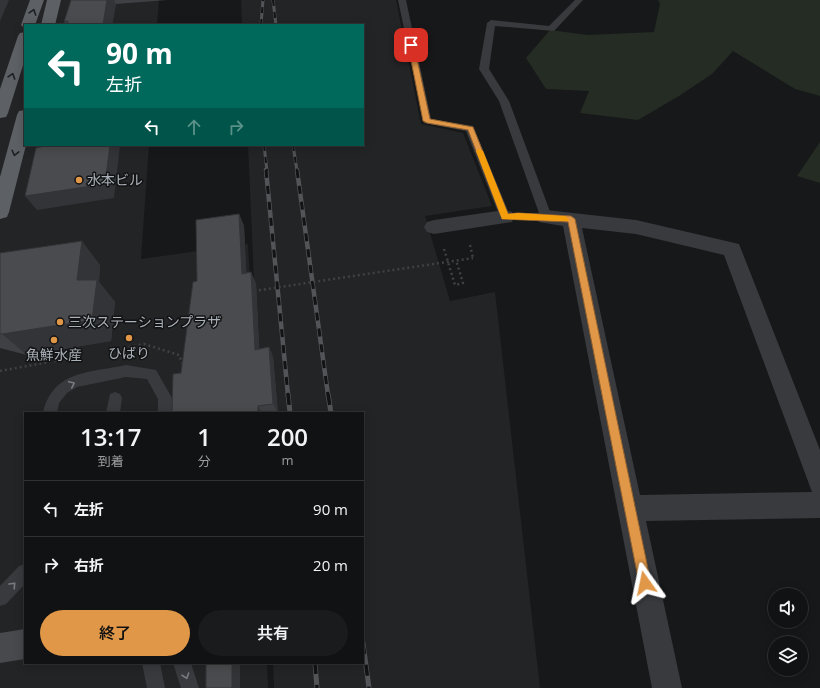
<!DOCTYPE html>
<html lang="ja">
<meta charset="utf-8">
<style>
:root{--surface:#111213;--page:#1a1b1c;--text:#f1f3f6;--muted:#9c9ea0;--line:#303233;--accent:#e09748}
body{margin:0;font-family:"Open Sans","Noto Sans JP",sans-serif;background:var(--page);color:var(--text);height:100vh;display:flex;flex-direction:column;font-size:15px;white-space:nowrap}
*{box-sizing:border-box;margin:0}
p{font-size:13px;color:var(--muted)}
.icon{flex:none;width:22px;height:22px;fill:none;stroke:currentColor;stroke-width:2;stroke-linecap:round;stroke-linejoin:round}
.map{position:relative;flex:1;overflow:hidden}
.drawer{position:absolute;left:24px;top:412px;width:340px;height:252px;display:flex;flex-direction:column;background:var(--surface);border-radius:0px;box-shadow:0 2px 10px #0003,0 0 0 1px var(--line)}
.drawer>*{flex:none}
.hud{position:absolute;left:24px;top:24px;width:340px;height:122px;border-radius:0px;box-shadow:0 2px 10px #0003,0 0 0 1px var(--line);background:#00695c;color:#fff;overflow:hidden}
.tools{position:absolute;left:768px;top:588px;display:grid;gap:8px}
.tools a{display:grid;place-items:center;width:40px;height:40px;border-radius:50%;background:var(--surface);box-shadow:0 2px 10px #0003,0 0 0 1px var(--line);font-size:20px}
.pin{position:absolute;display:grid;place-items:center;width:34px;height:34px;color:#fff;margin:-17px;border-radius:8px;box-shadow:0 2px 6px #0006}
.me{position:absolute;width:44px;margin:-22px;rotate:348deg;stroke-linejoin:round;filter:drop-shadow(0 0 3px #0008)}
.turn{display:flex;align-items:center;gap:14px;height:84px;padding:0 16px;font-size:18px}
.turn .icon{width:52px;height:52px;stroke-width:2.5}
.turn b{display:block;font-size:28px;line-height:34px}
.lanes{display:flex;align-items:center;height:38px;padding:0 16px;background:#0003;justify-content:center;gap:20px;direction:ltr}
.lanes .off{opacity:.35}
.eta{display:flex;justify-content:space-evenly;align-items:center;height:68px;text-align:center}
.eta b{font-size:24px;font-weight:600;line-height:28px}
.button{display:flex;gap:8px;margin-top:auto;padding:8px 16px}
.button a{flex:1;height:46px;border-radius:24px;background:var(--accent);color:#111;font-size:16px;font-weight:600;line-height:46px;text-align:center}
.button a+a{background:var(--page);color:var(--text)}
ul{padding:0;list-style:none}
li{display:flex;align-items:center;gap:12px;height:56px;padding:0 16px;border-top:1px solid var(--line)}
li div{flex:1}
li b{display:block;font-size:15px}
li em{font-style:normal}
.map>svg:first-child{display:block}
.built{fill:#232426}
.green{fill:#242c24}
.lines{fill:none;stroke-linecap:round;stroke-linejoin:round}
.path{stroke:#3f4145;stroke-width:2.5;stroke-dasharray:2 3;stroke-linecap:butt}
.service{fill:#393a3e;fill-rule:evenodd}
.minor{fill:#393a3e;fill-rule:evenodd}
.secondary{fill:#47494d;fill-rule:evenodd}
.trunk{fill:#5d6065;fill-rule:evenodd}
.rail-far2-casing{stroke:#525458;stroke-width:3}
.rail-far1-casing{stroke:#525458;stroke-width:4.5}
.rail-casing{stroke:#525458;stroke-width:5}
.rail-far2{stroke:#121314;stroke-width:2;stroke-dasharray:6;stroke-linecap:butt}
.rail-far1{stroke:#121314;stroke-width:3;stroke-dasharray:8;stroke-linecap:butt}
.rail{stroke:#121314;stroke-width:3.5;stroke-dasharray:11;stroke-linecap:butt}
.path-bridge{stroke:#3f4145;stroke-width:2.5;stroke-dasharray:2 3;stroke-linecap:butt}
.wall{fill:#3f4043}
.shaded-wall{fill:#333437}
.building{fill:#494b4e;stroke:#333437}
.oneway{stroke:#1d1f20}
.oneway2{stroke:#787b81}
.route{fill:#e09748;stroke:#92622f}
.slow{fill:#f59e0b}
.poi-dot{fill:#e09748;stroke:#121314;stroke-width:1.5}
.labels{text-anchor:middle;stroke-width:3;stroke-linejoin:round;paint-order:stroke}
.poi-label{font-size:14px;fill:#abb1b8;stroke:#121314;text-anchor:start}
</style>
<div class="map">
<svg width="820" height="688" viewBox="0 0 820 688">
<rect width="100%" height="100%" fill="#171819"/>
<path class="built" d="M 0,0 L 159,0 L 157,25 L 25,25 L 25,145 L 149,145 L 141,259 L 248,244 L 251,303 L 255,302 L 248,145 L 363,145 L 363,25 L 242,25 L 241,0 L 396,0 L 421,124 L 463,133 L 492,206 L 425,216 L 450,301 L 495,292 L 540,688 L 274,688 L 273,663 L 363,663 L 363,413 L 25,413 L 25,663 L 267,663 L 268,688 L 0,688 Z"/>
<g class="green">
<path d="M 658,0 L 820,0 L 820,96 L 795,89 L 733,51 L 712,74 L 679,96 L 638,120 L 580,113 L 589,91 L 546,89 L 526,58 L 550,30 L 588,35 L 654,32 L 660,4 Z"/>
<path d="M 820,142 L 820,183 L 797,176 Z"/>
</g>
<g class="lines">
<g class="path">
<path d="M 470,245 L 473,258"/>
<path d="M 444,249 L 455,285 L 463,283 L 456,260"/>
<path d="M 124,348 L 144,344 L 179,355 L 183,365"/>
<path d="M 0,371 L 76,357"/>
</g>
<g class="service">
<path d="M 398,0 L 406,0 L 431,119 L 473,126 L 509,213 L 539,213 L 499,101 L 479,69 L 487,23 L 491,20 L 549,26 L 575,0 L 583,0 L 554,31 L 495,26 L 489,69 L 509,101 L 552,217 L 550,220 L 501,220 L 466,131 L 424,123 Z"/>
<path d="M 126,365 L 156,370 L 172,398 L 172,413 L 158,413 L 158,399 L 147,379 L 126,377 L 77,387 L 67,393 L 59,403 L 57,413 L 43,413 C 53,370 89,373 126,365 Z"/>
<path d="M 115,392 L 120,394 L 122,398 L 120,413 L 106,413 L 110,394 Z"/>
<path d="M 25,564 L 25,584 L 6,604 L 0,606 L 0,586 L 19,566 Z"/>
<path d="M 142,663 L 160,663 L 165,688 L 147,688 Z"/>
<path d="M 173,663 L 191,663 L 199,688 L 181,688 Z"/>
</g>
<g class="minor">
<path d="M 505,210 L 512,212 L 514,217 L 512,222 L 434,234 L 427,232 L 424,227 L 427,222 L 434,220 Z"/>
<path d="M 546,210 L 636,220 L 739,244 L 820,450 L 820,518 L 646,521 L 682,688 L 652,688 L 563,226 L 539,222 L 537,217 L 539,212 ZM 582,228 L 636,234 L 724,255 L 812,492 L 640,495 Z"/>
</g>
<path class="secondary" d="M 25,629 L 25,659 L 0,663 L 0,633 Z"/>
<g class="trunk">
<path d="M 30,0 L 44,0 L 35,25 L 25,25 L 25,29 L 21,25 Z"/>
<path d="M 47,0 L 61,0 L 55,25 L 41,25 Z"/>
<path d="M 25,32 L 25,59 L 8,113 L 6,117 L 0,118 L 0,89 L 18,36 L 20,33 Z"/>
<path d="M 25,110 L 26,145 L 9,212 L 7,217 L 0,219 L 0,177 L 17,115 L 19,111 Z"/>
</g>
<defs>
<g id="rail-far2">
<path d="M 273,0 L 276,25"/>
<path d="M 261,25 L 263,0"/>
<path d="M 264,145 L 267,171"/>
<path d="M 293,145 L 297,171"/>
</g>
<g id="rail-far1">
<path d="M 266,170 L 288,395"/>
<path d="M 297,170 L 328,395"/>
</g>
<g id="rail">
<path d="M 288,394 L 290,413"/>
<path d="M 328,394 L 331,413"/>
<path d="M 363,643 L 369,688"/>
<path d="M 315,663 L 317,688"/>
</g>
</defs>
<use href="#rail-far2" class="rail-far2-casing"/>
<use href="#rail-far1" class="rail-far1-casing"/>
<use href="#rail" class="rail-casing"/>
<use href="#rail-far2" class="rail-far2"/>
<use href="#rail-far1" class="rail-far1"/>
<use href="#rail" class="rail"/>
<path class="path-bridge" d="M 254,291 L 473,258"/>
</g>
<g class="wall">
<path d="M 71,0 L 167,0 L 116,4 L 112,25 L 66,25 L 64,22 Z"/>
<path d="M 239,214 L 244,226 L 246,273 L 251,272 L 256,284 L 259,349 L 269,347 L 273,357 L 278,413 L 172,413 L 181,373 L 197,281 Z"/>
<path d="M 0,253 L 100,265 L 99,282 L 115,302 L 111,341 L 27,355 L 0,348 Z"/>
</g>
<g class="shaded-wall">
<path d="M 0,0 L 9,0 L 0,21 Z"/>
<path d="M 107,0 L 114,0 L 116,4 L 112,25 L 103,25 Z"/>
<path d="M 110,145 L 120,145 L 114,198 L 37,210 L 25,196 Z"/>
<path d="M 239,214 L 244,226 L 247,285 L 242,274 Z"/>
<path d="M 82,241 L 100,265 L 99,282 L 115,302 L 111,341 L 27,355 L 2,334 L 77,280 Z"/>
<path d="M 251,272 L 256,284 L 260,360 L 255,350 Z"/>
<path d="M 269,347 L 273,357 L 278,413 L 273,404 Z"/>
<path d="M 258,406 L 262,413 L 258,413 Z"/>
<rect x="232" y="663" width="8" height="25"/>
</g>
<g class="building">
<path d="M 71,0 L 107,0 L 103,25 L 67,25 L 68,21 L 64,22 Z"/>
<path d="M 42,145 L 110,145 L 105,184 L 25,196 L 36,148 L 41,147 Z"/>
<path d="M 239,214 L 242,274 L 251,272 L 255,350 L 269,347 L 273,404 L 258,406 L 258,413 L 172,413 L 173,374 L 181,373 L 193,282 L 197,281 L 196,220 Z"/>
<path d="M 82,241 L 77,280 L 97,280 L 92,320 L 2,334 L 0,334 L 0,253 Z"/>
<rect x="206" y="663" width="26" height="25"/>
</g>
<defs><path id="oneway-chevron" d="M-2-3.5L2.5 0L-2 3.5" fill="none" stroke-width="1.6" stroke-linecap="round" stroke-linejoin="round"/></defs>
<g class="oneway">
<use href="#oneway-chevron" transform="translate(33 12) rotate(-72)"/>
<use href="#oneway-chevron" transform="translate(12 76) rotate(-72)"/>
<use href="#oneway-chevron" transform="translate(15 153) rotate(104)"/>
</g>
<g class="oneway2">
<use href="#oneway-chevron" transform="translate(72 384) rotate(-25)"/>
<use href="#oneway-chevron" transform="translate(13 585) rotate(-47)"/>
<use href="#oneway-chevron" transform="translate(186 676) rotate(71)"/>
</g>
<path class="route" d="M 411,44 L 414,45 L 430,119 L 473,127 L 508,214 L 518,213 L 571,216 L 575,219 L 651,583 L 649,587 L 645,589 L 641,587 L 639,583 L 568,222 L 502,219 L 468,130 L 427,123 L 423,121 L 408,45 Z"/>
<path class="slow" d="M 479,149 L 483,151 L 508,214 L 518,213 L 565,216 L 569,219 L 568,221 L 502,219 L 476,151 Z"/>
<g class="poi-dot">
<circle cx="79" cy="180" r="4"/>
<circle cx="60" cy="322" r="4"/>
<circle cx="129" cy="338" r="4"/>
<circle cx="54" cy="340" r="4"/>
</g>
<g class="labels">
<g class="poi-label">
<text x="87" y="185">水本ビル</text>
<text x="68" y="327">三次ステーションプラザ</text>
<text x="129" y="358" text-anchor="middle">ひばり</text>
<text x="54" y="360" text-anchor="middle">魚鮮水産</text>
</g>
</g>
</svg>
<div class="tools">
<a><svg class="icon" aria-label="sound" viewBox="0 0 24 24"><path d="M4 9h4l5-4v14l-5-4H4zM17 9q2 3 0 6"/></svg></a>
<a><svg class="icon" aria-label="layers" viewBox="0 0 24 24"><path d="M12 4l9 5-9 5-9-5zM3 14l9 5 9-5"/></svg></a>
</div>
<div class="pin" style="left:411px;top:45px;background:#d93025"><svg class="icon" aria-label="arrive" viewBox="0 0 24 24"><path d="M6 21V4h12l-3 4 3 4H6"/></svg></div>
<svg class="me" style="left:645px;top:583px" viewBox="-20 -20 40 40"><path d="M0-17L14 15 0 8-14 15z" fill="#e09748" stroke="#fff" stroke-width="4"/></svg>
<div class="hud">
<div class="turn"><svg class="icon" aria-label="left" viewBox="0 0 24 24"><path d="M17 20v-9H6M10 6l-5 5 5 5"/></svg><div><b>90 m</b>左折</div></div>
<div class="lanes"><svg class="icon" aria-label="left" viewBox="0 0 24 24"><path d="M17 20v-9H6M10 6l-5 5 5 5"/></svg><svg class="icon off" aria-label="ahead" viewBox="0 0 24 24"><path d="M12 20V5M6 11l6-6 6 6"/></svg><svg class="icon off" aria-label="right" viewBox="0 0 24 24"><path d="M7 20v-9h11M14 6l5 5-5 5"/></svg></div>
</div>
<section class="drawer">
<div class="eta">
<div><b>13:17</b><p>到着</p></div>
<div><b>1</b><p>分</p></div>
<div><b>200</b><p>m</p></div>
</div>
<ul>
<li><svg class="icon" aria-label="left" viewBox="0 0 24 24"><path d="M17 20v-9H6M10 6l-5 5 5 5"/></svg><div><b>左折</b></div><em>90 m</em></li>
<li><svg class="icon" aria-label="right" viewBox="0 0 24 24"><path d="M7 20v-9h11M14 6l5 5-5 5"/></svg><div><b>右折</b></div><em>20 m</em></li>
</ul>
<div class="button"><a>終了</a><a>共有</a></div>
</section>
</div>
